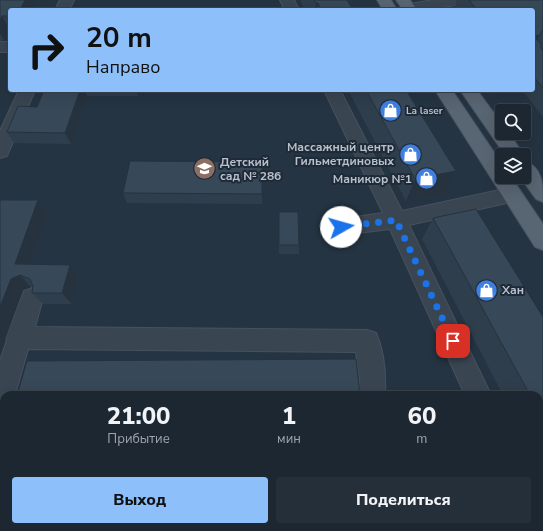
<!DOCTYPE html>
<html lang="ru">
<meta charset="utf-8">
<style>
:root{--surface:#1c2732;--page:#252f3a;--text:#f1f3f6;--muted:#a0a5ac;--line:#3a444d;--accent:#8dbffa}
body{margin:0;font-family:"Nunito Sans",sans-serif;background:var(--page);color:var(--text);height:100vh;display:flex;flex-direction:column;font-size:15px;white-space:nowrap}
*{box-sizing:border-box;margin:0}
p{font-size:13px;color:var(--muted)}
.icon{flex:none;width:22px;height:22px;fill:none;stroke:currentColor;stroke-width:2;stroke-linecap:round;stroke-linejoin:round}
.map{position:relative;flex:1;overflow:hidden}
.drawer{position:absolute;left:0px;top:391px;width:543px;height:140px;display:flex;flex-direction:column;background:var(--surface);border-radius:12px 12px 0 0;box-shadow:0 4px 16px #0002,0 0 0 1px var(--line)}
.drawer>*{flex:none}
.hud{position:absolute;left:8px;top:8px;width:527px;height:84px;border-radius:4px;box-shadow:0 4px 16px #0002,0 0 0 1px var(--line);background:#8dbffa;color:#111;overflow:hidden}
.fabs{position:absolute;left:495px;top:104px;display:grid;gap:8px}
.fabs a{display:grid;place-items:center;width:36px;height:36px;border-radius:4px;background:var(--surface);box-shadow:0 4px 16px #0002,0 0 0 1px var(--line);font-size:20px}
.pin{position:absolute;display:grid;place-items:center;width:34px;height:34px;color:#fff;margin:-17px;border-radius:8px;box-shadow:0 2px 6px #0006}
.me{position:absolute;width:44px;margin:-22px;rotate:83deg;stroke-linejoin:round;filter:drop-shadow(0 0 3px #0008)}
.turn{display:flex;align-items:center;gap:14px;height:84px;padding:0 12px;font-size:18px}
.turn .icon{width:52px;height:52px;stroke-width:2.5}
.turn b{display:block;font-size:28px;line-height:34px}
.eta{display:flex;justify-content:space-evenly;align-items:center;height:68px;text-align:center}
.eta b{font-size:24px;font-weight:800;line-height:28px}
.action{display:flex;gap:8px;margin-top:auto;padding:8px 12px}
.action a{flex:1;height:46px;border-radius:4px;background:var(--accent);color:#111;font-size:16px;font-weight:800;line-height:46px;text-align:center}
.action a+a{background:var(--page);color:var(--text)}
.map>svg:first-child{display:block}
.green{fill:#284243}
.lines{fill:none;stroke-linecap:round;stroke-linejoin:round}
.minor-casing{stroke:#47515e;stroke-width:2}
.major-casing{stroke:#47515e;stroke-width:2}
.minor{fill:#3a4552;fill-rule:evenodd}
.major{fill:#586572;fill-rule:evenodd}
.wall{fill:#2f3e4c}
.shaded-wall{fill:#26323e}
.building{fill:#374858;stroke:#26323e}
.route{stroke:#1a73e8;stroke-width:7;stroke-dasharray:0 12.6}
.labels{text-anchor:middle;stroke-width:4;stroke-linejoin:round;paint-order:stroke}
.far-poi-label{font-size:10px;font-weight:bold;fill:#b7c0cc;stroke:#1f2a37;text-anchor:start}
.poi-label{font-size:12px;font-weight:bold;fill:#b7c0cc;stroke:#1f2a37;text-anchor:end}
</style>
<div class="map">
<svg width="543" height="531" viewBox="0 0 543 531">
<rect width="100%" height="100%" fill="#253442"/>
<path class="green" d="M 229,527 L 322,527 L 322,531 L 230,531 Z"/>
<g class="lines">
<defs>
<g id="minor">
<path d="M 60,0 L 74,0 L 69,10 L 55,10 Z"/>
<path d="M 280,0 L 294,0 L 299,10 L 285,10 Z"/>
<path d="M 433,0 L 468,0 L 466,3 L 461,4 L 424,10 L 403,10 L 402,8 L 404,5 Z"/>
<rect x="0" y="42" width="10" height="10"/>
<path d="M 19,90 L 35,90 L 9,151 L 7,156 L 0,158 L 0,131 Z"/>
<path d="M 324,90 L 340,90 L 402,211 L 513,187 L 520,190 L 523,195 L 520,200 L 409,225 L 491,395 L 465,395 L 390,229 L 341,235 L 334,233 L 331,227 L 334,221 L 341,219 L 383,213 Z"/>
<path d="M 32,288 L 40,291 L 43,298 L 35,327 L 367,330 L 376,333 C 384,351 386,375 385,395 L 359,395 L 360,381 L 356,352 L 28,349 L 15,395 L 4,395 L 4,412 L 0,414 L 0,361 L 7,340 L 6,338 L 24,291 Z"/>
<path d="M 539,509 L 543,511 L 543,531 L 527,531 L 525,527 L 539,527 Z"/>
<rect x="171" y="527" width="30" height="4"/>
<rect x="341" y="527" width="30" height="4"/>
</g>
<g id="major">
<path d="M 377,0 L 391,0 L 397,10 L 383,10 Z"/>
<path d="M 396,0 L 410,0 L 417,10 L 403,10 Z"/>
<path d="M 435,90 L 452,90 L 502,164 L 502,177 L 511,177 L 543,224 L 543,250 L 535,247 Z"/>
<path d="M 460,90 L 477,90 L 502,124 L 502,133 L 509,133 L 524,155 L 524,156 L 505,155 Z"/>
<path d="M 524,161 C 543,167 543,185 543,202 L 536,199 L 520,177 L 524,177 Z"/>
</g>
</defs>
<use href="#minor" class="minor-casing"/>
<use href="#major" class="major-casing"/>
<use href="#minor" class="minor"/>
<use href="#major" class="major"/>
</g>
<g class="wall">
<path d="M 0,0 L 39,0 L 34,10 L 10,10 L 10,30 L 4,40 L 0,41 Z"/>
<path d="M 300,0 L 347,0 L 353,10 L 305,10 Z"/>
<path d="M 457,0 L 543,0 L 543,50 L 542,50 L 543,51 L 543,117 L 522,90 L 533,90 L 533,10 L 457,10 L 455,7 Z"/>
<path d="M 44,90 L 290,90 L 266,93 L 265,91 L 138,92 L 138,96 L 87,96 L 71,144 L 14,143 L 7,132 L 37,107 Z"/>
<path d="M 348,90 L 406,90 L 456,171 L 445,194 L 406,201 Z"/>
<path d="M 262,162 L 262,204 L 127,203 L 123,193 Z"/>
<path d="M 38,200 L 48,213 L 30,265 L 70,265 L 79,277 L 72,304 L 43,304 L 32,293 L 33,287 L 31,287 L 23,290 L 0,353 Z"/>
<path d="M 433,218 L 543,317 L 543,472 L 539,465 L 539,395 L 503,395 L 422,239 Z"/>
<path d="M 279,222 L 299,245 L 299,254 L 279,254 Z"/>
</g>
<g class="shaded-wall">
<path d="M 25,0 L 39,0 L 34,10 L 20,10 Z"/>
<path d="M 316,3 L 318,3 L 317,10 L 315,10 Z"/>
<path d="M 2,16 L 10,30 L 4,40 L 0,33 L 0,20 Z"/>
<path d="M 540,35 L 533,49 L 533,36 Z"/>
<path d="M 80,90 L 84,90 L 87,96 L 71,144 L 65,133 Z"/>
<path d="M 136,90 L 138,90 L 138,96 Z"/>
<path d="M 262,162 L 263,172 L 262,204 Z"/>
<path d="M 456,171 L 445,194 L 406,201 L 415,179 Z"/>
<path d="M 38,200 L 48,213 L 26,276 L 15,264 Z"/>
<path d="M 70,265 L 79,277 L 72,304 L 62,293 Z"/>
<path d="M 20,275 L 31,287 L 23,290 L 0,353 L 0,307 L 11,279 Z"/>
<path d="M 121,527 L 124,527 L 125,531 L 121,531 Z"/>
</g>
<g class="building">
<path d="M 0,0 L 25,0 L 20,10 L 10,10 L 10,16 L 2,16 L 0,20 Z"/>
<path d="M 314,0 L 347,0 L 353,10 L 322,10 L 318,3 L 316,3 Z"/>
<path d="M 469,0 L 543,0 L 543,31 L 542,31 L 540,35 L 533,36 L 541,44 L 541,48 L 543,51 L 543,88 L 533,76 L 533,10 L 477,10 Z"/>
<path d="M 44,90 L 80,90 L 65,133 L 7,132 L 18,106 L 37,107 Z"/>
<path d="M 366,90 L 406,90 L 456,171 L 415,179 Z"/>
<path d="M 130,161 L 262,162 L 262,194 L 123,193 Z"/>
<path d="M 0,200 L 38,200 L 15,264 L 70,265 L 62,293 L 32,293 L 33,286 L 30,279 L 20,275 L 11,279 L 0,307 Z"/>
<path d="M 476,209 L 543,317 L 543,418 L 539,411 L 539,395 L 530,395 L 433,218 Z"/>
<path d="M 279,212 L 298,212 L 299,245 L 279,245 Z"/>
<path d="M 356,359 L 360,395 L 17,395 L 27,361 Z"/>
<path d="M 79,527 L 121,527 L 121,531 L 80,531 Z"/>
</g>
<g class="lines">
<path class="route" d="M 341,227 L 396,220 L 453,341"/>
</g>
<defs>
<symbol id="shop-disc" viewBox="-11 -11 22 22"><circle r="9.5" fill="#3f7fe0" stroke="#1f2a37"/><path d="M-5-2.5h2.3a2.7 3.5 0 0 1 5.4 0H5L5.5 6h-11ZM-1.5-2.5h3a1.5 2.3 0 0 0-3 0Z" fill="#fff"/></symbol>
<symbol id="school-disc" viewBox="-11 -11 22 22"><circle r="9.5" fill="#8d6e63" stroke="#1f2a37"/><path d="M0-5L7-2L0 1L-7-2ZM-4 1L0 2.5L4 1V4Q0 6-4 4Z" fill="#fff"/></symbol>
</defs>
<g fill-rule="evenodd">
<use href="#shop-disc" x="378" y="98" width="25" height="25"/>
<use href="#shop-disc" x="398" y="142" width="25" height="25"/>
<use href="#school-disc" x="192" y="156" width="25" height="25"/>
<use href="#shop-disc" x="414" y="166" width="25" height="25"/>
<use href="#shop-disc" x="474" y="278" width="25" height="25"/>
</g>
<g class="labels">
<g class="far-poi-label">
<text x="406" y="114">La laser</text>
</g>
<g class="poi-label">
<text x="394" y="151">Массажный центр<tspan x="394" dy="14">Гильметдиновых</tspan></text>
<text x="220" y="166" text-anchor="start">Детский<tspan x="220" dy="14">сад № 286</tspan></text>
<text x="412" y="183">Маникюр №1</text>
<text x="502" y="294" text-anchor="start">Хан</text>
</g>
</g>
</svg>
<div class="fabs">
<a><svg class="icon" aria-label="search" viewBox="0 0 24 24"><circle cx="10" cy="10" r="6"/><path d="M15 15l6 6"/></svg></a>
<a><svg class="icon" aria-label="layers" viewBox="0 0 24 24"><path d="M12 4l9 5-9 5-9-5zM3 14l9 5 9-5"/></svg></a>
</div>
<div class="pin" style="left:453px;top:341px;background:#d93025"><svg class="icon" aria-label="arrive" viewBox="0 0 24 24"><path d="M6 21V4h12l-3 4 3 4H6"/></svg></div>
<svg class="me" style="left:341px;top:227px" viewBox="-20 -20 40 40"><circle r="19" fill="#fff"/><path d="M0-13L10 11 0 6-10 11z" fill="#1a73e8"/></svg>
<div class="hud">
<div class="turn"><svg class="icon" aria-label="right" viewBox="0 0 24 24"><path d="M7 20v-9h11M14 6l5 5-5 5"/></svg><div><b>20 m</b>Направо</div></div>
</div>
<section class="drawer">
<div class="eta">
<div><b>21:00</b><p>Прибытие</p></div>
<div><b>1</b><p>мин</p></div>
<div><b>60</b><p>m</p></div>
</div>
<div class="action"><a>Выход</a><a>Поделиться</a></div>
</section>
</div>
